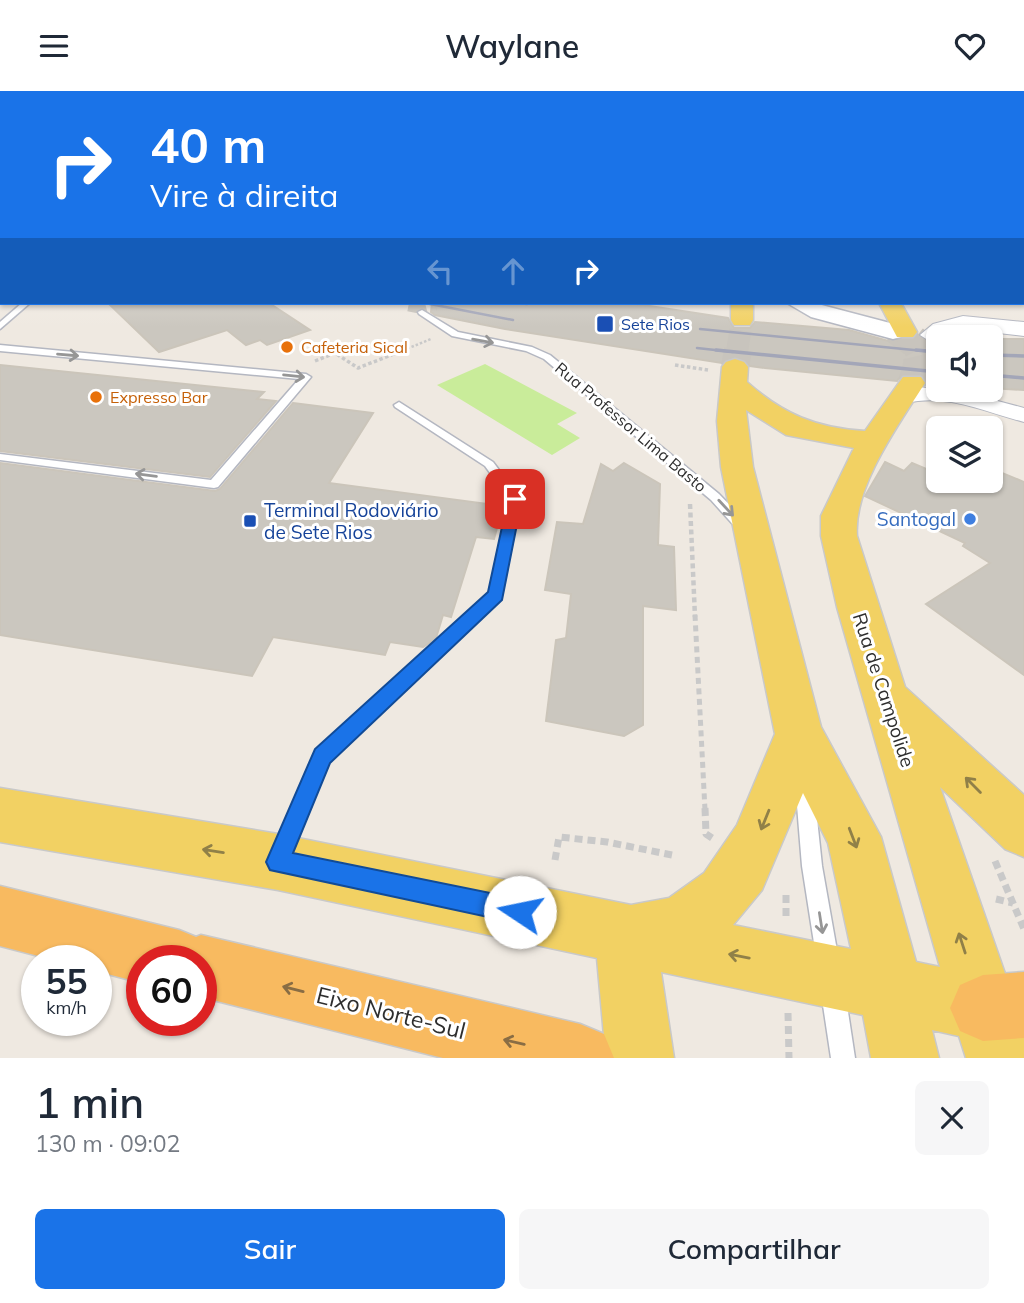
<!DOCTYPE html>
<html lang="pt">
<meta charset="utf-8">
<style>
:root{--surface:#fff;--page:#f6f6f7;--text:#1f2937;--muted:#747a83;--accent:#1a73e8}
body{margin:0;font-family:Mulish,sans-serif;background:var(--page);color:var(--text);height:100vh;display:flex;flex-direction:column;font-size:26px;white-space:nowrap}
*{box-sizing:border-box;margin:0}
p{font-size:23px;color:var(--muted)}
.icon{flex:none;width:38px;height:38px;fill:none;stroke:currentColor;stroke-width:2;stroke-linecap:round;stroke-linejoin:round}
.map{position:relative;height:967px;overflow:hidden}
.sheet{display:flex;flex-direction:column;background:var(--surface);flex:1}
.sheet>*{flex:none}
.top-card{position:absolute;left:0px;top:0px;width:1026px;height:214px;box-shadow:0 2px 5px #0004;background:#1a73e8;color:#fff;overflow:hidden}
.fabs{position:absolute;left:926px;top:234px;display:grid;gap:14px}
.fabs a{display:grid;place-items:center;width:77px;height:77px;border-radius:10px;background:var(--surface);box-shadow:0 2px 5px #0004;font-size:35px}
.speed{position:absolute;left:21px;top:854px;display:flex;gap:14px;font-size:35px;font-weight:700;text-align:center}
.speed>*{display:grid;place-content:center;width:91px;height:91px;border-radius:50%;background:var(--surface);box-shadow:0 2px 5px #0004;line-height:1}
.speed small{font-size:18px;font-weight:400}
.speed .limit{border:10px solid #d22;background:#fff;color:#111}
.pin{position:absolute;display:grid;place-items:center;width:60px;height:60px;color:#fff;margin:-30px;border-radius:14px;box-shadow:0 4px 10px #0006}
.me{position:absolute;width:77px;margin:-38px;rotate:281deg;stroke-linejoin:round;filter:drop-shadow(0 0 5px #0008)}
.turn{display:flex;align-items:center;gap:24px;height:147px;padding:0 35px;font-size:32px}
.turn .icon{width:91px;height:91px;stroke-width:2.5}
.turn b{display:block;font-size:49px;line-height:60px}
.lanes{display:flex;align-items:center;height:66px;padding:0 35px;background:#0003;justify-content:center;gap:35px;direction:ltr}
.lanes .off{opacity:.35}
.round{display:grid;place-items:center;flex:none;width:74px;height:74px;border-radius:10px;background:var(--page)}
.summary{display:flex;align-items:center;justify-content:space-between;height:119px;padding:0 35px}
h1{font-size:42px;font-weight:600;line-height:52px}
.primary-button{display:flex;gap:14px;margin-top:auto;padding:14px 35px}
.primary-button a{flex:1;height:80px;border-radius:10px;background:var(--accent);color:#fff;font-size:28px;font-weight:600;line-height:80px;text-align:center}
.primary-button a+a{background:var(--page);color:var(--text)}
header{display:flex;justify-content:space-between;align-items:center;height:91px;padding:0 35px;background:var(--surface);font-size:32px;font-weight:600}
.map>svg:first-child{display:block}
.pitch{fill:#c9ec9a}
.building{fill:#cbc7bf;stroke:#cbc5ba;stroke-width:2}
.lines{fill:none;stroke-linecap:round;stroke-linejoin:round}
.minor-tunnel-far1{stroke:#c8c4bd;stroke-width:17;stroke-dasharray:17 9;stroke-linecap:butt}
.minor-tunnel{stroke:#c8c4bd;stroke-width:22;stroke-dasharray:22 10;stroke-linecap:butt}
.tertiary-tunnel{stroke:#c8c4bd;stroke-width:21;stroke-dasharray:21 10;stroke-linecap:butt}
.secondary-tunnel{stroke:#c8c4bd;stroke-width:22;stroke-dasharray:22 10;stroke-linecap:butt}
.primary-tunnel-far1{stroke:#c8c4bd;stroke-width:22;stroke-dasharray:22 10;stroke-linecap:butt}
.primary-tunnel{stroke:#c8c4bd;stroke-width:28;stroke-dasharray:28 14;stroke-linecap:butt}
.service-casing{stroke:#b4b7c1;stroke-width:3}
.minor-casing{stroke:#b4b7c1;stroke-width:2}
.tertiary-casing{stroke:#b4b7c1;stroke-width:2}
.secondary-casing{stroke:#b4b7c1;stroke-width:3}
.primary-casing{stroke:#c9c9c9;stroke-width:3}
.trunk-casing{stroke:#c9c9c9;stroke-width:3}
.path-far4{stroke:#c9c9c9;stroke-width:2.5;stroke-dasharray:2.5 2;stroke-linecap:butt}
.path-far3{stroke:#c9c9c9;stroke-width:3.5;stroke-dasharray:3.5 2.5;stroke-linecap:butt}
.path-far2{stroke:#c9c9c9;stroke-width:4.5;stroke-dasharray:5 3.5;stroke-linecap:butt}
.path-far1{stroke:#c9c9c9;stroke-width:5;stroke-dasharray:6 4.5;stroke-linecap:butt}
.path{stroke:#c9c9c9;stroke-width:7;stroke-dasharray:8 5;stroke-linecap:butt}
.service{fill:#fff;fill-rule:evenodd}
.minor{fill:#fff;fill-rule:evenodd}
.tertiary{fill:#fff;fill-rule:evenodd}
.secondary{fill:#fff;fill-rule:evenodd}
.primary{fill:#f2d163;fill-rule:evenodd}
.trunk{fill:#f8ba60;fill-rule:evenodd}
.rail-far1{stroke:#a3a6b8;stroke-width:2.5}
.rail{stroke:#a3a6b8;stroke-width:3.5}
.oneway{stroke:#969696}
.oneway2{stroke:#908048}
.oneway3{stroke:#896d44}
.route{fill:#1a73e8;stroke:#114b97;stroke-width:2}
.transit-dot{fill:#1a4fb4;stroke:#fff;stroke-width:2.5}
.food-dot{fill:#e8710a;stroke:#fff;stroke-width:2.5}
.shop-dot{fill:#3f7fe0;stroke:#fff;stroke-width:2.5}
.labels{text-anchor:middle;stroke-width:6;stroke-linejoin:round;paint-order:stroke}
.far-transit-label{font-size:16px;fill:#164399;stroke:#fff;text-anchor:start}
.far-food-label{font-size:16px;fill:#c56008;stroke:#fff;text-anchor:start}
.far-street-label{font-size:16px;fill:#2e2e2e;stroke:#fff}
.transit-label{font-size:19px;fill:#164399;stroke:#fff;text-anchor:start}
.shop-label{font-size:19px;fill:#366cbe;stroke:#fff;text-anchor:end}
.street-label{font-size:19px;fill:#2e2e2e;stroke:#fff}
.near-street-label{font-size:23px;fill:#2e2e2e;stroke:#fff}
</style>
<header><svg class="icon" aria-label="menu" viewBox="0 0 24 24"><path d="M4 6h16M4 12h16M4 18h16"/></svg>Waylane<svg class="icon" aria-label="heart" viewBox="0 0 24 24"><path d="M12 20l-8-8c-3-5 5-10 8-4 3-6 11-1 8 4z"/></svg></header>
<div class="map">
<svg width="1024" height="967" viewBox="0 0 1024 967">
<rect width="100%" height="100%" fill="#efe9e1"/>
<path class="pitch" d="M 485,273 L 577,322 L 557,333 L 580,347 L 552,364 L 437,294 Z"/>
<g class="building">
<path d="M 108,212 L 269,212 L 310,239 L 267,254 L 260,249 L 246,254 L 227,239 L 159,261 Z"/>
<path d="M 432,212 L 630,212 L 728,227 L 734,237 L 750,237 L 755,231 L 849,239 L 892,251 L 913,249 L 918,244 L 930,253 L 938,251 L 938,293 L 927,292 L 921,283 L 903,283 L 897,290 L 765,277 L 750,275 L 745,269 L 736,266 L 722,272 L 505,238 L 435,224 L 431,221 Z"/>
<path d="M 990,248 L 1024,248 L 1024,299 L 990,297 Z"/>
<path d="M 0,274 L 264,301 L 257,308 L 276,310 L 210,386 L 0,360 Z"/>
<path d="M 293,312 L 373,322 L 329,392 L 503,415 L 494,448 L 476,446 L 451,526 L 443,524 L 436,547 L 431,551 L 423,556 L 390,551 L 385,564 L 273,546 L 252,585 L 0,544 L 0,372 L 215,400 L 220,398 Z"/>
<path d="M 885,371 L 904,380 L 912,372 L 938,383 L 938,390 L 990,390 L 990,377 L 1024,391 L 1024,584 L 926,513 L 990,472 L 963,455 L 965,452 L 865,405 Z"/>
<path d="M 624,372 L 660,393 L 658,454 L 674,456 L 676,519 L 643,515 L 643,634 L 624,645 L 546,630 L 556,549 L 566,547 L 571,503 L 545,499 L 557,431 L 583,433 L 601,373 L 613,380 Z"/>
</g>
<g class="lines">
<path class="minor-tunnel-far1" d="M 409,212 L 424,215 L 435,212"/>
<path class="minor-tunnel" d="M 919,277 L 938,288"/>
<path class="tertiary-tunnel" d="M 918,260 L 931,244"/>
<path class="secondary-tunnel" d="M 893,241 L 918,260"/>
<g class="primary-tunnel-far1">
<path d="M 905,241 L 916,261"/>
<path d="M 737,261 L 742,229"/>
</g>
<g class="primary-tunnel">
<path d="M 735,276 L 738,259"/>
<path d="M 912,292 L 918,271 L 915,259"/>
</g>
<defs>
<g id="service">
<path d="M 0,170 L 2,170 L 0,175 Z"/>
<path d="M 22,212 L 30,212 L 0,238 L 0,231 Z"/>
<path d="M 422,219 L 458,241 L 532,256 L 550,264 L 719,403 L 748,433 L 749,436 L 748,439 L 738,439 L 711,409 L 544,268 L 526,260 L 452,245 L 419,223 L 418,221 Z"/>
<path d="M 0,254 L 306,283 L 311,286 L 218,396 L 214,397 L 0,369 L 0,363 L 211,389 L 299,288 L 0,260 Z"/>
<path d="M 399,311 L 493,371 L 521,408 L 501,508 L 329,671 L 289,768 L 282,771 L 275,768 L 272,761 L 316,659 L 489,502 L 509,408 L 485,375 L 395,316 L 394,314 Z"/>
<path d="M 804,681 L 811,683 L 813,690 L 822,775 L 839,871 L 836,879 L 828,882 L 820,879 L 817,871 L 802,775 L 795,690 L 797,683 Z"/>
<path d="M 833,889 L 841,893 L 845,901 L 855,967 L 831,967 L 821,901 L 825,893 Z"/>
</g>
<path id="minor" d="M 917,296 L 964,301 L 1024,317 L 1024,331 C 985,321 947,302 906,312 L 895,306 L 898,301 Z"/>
<path id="tertiary" d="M 963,225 L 1024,231 L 1024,245 L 963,238 L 931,251 L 920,244 L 933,233 Z"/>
<g id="secondary">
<path d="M 0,137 L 2,137 L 0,148 Z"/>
<path d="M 787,212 L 814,212 L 890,232 L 901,236 L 905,241 L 901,246 L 893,248 L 811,226 Z"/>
</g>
<g id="primary">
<path d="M 731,212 L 753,212 L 753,229 L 750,234 L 734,234 L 731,229 Z"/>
<path d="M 879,212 L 901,212 L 917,241 L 913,246 L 897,246 Z"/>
<path d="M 735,268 L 744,271 L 748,276 L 747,291 C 783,323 816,337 865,340 L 903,286 L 921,286 L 925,292 C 899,333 853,396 857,445 L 905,596 L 1024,704 L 1024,766 L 1005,758 L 940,696 L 1010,897 L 1024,908 L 1024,967 L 966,967 L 959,945 L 932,939 L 939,967 L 871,967 L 863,924 L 661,881 L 674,967 L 606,967 L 597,867 L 278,799 L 0,751 L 0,697 L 278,743 L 631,814 L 669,807 L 704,782 L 737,734 L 775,643 L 721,376 L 717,330 L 722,276 L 726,271 ZM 746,319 L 786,344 L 854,357 L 821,425 L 821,445 L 837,516 L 940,876 L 916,871 L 881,746 L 821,636 L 753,376 ZM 803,702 L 828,752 L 851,858 L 733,834 L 762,799 Z"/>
</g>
<g id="trunk">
<path d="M 0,795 L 179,839 L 196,846 L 201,844 L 580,933 L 604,943 L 614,967 L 443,967 L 201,906 L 201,870 L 142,870 L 142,892 L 96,880 L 96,870 L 58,870 L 0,855 Z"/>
<path d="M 1024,881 L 1024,947 L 983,950 L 960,940 L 950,917 L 960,894 L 983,884 Z"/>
</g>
</defs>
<use href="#service" class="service-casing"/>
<use href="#minor" class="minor-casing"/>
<use href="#tertiary" class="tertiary-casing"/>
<use href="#secondary" class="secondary-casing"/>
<use href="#primary" class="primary-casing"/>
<use href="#trunk" class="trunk-casing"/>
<path class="path-far4" d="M 399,261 L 431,248"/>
<g class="path-far3">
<path d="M 315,270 L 335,262 L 358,277 L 404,259"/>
<path d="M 675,274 L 708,279"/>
</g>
<path class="path-far2" d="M 690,413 L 695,526"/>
<path class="path-far1" d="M 695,524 L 705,719"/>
<g class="path">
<path d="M 705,717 L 706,743 L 712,747"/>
<path d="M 555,769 L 559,746 L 607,751 L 672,764"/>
<path d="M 995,770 L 1024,838"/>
<path d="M 786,804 L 786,830"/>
<path d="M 996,808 L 1013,812"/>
<path d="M 788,922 L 789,967"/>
</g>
<use href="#service" class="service"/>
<use href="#minor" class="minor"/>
<use href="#tertiary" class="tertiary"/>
<use href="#secondary" class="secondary"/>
<use href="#primary" class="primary"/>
<use href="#trunk" class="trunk"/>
<g class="rail-far1">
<path d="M 425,212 L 513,229"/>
<path d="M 518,212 L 527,213"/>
<path d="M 700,238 L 934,261"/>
<path d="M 697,257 L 733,261"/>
</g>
<g class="rail">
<path d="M 716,259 L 938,281"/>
<path d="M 916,259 L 938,261"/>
<path d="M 990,264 L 1024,265"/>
<path d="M 990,284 L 1024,287"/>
</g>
</g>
<defs><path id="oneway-shaft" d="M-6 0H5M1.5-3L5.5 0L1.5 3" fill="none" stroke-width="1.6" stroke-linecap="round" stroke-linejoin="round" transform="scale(1.75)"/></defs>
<g class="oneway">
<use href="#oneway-shaft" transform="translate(483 250) rotate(10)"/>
<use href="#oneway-shaft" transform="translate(68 264) rotate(5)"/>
<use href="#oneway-shaft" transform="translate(294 285) rotate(6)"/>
<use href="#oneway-shaft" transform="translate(146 384) rotate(-173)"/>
<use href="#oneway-shaft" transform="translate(726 417) rotate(47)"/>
<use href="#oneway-shaft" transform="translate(821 832) rotate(81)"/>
</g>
<g class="oneway2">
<use href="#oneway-shaft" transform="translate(973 694) rotate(-135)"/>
<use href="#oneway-shaft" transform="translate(765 729) rotate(112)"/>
<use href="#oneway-shaft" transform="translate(853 747) rotate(69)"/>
<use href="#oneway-shaft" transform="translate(213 760) rotate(-171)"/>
<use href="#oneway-shaft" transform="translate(962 852) rotate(-108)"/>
<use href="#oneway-shaft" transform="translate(739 865) rotate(-169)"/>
</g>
<g class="oneway3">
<use href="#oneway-shaft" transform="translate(293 898) rotate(-166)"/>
<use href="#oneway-shaft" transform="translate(514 951) rotate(-167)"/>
</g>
<linearGradient id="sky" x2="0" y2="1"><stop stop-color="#7abfeb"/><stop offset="0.43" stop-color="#f8f5f2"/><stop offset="1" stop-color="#f8f5f2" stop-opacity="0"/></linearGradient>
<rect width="1024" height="236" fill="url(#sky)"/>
<path class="route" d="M 515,404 L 522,408 L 502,509 L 330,672 L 293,762 L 520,808 L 528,812 L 532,821 L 528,829 L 520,833 L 270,779 L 266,771 L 315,658 L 488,501 L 508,408 Z"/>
<g class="transit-dot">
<rect x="596" y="224" width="18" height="18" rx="3.5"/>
<rect x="243" y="423" width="14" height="14" rx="3.5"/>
</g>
<g class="food-dot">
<circle cx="287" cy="256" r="7"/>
<circle cx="96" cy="306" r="7"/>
</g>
<circle class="shop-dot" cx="970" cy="428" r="7"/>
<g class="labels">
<g class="far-transit-label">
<text x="621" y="239">Sete Rios</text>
</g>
<g class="far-food-label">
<text x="301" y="262">Cafeteria Sical</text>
<text x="110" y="312">Expresso Bar</text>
</g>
<g class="far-street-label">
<text transform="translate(631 336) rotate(40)" y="6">Rua Professor Lima Basto</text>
</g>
<g class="transit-label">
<text x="264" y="426">Terminal Rodoviário<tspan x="264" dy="22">de Sete Rios</tspan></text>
</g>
<g class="shop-label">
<text x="956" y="435">Santogal</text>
</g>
<g class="street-label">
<text transform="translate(884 599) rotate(72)" y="7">Rua de Campolide</text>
</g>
<g class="near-street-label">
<text transform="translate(391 922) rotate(14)" y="8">Eixo Norte-Sul</text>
</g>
</g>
</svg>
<div class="fabs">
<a><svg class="icon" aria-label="sound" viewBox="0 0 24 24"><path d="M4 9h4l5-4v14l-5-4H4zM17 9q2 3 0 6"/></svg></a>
<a><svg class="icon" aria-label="layers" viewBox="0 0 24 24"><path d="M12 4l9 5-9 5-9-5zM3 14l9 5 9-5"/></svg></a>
</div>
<div class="speed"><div>55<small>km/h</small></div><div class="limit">60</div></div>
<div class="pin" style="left:515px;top:408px;background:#d93025"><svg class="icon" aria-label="arrive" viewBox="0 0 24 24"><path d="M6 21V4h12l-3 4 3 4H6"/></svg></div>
<svg class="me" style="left:520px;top:821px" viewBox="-20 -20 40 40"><circle r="19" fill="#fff"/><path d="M0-13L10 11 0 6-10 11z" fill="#1a73e8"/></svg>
<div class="top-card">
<div class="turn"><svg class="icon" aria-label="right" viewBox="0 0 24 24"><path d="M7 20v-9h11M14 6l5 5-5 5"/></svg><div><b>40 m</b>Vire à direita</div></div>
<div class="lanes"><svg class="icon off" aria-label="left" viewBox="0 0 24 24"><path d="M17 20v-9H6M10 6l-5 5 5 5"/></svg><svg class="icon off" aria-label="ahead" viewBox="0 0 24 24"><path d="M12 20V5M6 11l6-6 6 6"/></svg><svg class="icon" aria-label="right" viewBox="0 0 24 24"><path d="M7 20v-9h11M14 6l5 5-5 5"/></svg></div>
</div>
</div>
<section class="sheet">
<div class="summary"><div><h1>1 min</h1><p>130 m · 09:02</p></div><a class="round"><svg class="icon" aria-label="close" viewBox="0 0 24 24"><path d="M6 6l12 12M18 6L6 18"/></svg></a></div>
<div class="primary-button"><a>Sair</a><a>Compartilhar</a></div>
</section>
